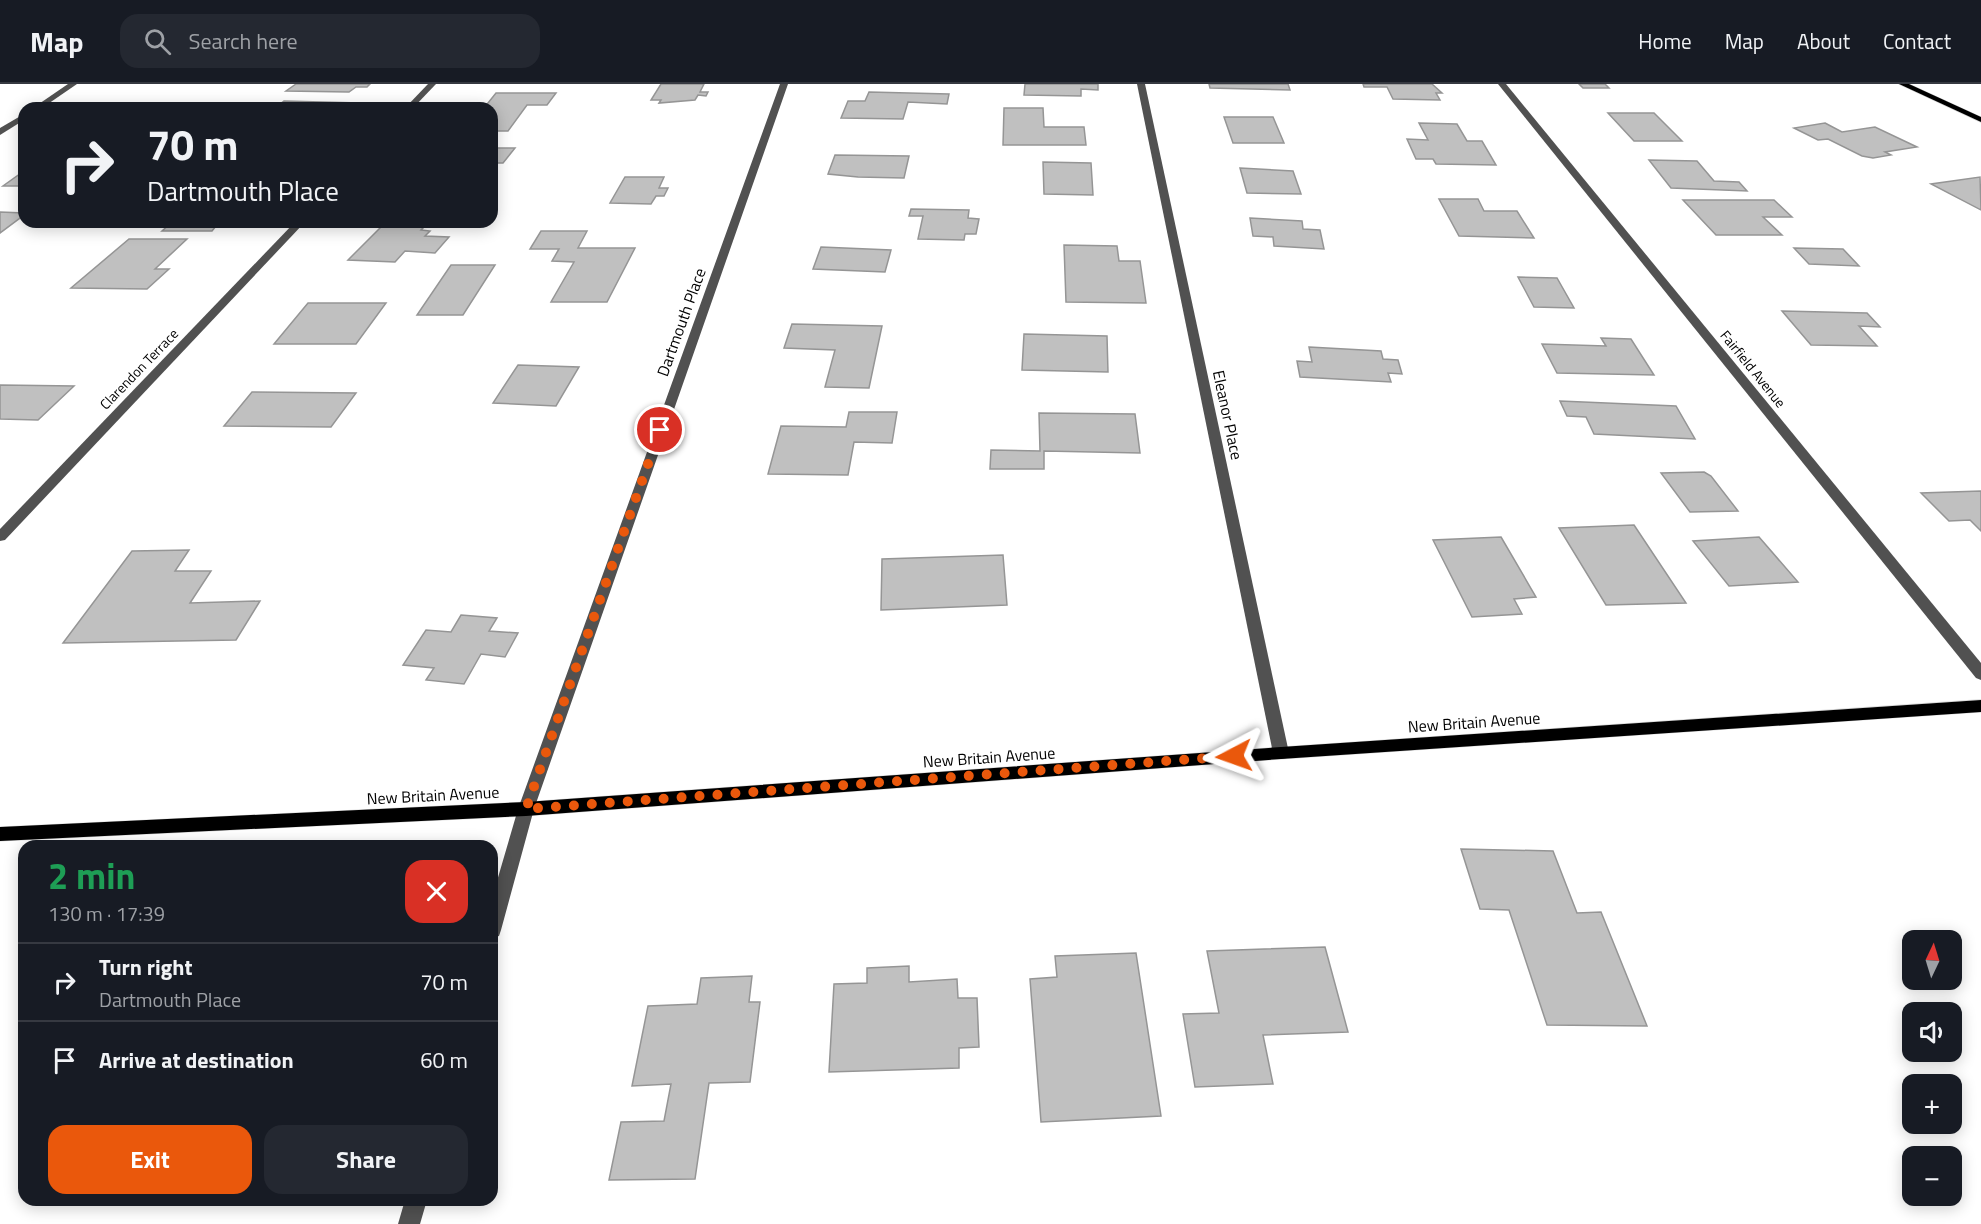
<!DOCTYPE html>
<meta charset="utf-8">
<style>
:root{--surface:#171b24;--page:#242831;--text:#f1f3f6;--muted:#9ea1a6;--line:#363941;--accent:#ea580c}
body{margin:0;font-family:"Titillium Web",sans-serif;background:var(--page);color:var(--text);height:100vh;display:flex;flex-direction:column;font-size:22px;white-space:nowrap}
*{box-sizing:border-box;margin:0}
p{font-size:20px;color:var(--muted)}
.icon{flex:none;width:33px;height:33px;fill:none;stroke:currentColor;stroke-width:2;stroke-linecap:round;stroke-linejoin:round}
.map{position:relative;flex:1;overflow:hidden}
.sheet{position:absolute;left:18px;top:756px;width:480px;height:366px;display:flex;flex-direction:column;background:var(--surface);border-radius:18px;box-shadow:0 3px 15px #0003}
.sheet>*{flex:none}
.hud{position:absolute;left:18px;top:18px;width:480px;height:126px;border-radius:18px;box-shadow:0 3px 15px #0003;background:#171b24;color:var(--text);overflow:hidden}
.needle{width:39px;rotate:4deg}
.controls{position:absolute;left:1902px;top:846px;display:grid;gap:12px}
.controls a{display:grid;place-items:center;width:60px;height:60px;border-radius:12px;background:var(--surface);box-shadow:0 3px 15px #0003;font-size:30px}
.pin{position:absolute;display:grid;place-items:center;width:51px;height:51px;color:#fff;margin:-26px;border:3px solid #fff;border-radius:50%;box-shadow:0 2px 6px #0007}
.me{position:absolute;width:66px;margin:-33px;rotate:266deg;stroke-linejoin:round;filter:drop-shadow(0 0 4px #0008)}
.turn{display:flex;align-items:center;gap:21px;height:126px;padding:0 30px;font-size:27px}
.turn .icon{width:78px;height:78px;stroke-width:2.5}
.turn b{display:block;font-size:42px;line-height:51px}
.round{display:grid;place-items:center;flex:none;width:63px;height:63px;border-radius:18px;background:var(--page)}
.overview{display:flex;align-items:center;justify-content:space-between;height:102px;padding:0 30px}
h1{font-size:36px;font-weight:700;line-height:45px;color:#1e9e55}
.button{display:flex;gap:12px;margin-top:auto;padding:12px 30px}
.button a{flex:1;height:69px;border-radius:18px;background:var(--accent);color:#fff;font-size:24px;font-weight:700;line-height:69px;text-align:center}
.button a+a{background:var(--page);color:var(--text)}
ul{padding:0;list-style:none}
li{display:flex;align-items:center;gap:18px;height:78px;padding:0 30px;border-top:2px solid var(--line)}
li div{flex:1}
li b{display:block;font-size:22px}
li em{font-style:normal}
header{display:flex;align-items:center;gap:36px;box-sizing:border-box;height:84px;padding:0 30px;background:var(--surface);border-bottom:2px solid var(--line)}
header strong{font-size:28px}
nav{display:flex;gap:33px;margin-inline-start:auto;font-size:21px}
.search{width:420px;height:54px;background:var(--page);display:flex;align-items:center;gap:15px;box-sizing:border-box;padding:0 21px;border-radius:18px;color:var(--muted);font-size:22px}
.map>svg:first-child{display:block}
.building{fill:#c0c0c0;stroke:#959595;stroke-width:1.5}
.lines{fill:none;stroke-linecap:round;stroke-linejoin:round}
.major-casing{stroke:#dbdbdb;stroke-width:1}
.minor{fill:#515151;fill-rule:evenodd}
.major{fill:#000;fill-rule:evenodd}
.route{stroke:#ea580c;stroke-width:10;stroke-dasharray:0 18}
.labels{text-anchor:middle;stroke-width:4.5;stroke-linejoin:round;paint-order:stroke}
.far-street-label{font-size:14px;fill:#000;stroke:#fff}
.street-label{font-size:16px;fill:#000;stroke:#fff}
</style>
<header>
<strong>Map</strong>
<div class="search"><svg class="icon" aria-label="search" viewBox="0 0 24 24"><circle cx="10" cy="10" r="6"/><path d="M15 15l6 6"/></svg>Search here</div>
<nav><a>Home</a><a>Map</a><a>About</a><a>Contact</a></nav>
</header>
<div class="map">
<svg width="1981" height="1140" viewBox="0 0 1981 1140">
<rect width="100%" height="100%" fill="#fff"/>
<g class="building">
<path d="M 296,0 L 370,0 L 367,3 L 356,3 L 349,8 L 286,7 Z"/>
<path d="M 661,0 L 704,0 L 700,8 L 708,8 L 706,12 L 698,11 L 695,16 L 659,19 L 661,16 L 651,16 Z"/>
<path d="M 1025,0 L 1098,0 L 1098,6 L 1081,5 L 1081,12 L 1024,11 Z"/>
<path d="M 1209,0 L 1288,0 L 1290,6 L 1210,4 Z"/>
<path d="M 1363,0 L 1432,0 L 1442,9 L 1436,9 L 1440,16 L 1393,15 L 1387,3 L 1364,3 Z"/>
<path d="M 1579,0 L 1605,0 L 1609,4 L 1583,4 Z"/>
<path d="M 869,8 L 949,10 L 947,20 L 908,18 L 903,35 L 841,34 L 848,17 L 865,17 Z"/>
<path d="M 496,9 L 556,9 L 547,21 L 527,21 L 508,47 L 492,47 L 492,24 L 484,24 Z"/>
<path d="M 284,17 L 359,19 L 354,24 L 275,24 Z"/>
<path d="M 1004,24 L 1043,24 L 1044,43 L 1084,43 L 1086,61 L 1003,61 Z"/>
<path d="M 1608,29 L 1654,29 L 1682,57 L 1634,57 Z"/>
<path d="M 1224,33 L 1273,33 L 1284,59 L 1233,59 Z"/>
<path d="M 1419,39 L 1457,40 L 1467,57 L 1482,57 L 1496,81 L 1436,80 L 1433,75 L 1416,75 L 1407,55 L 1428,56 Z"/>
<path d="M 1825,39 L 1842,48 L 1875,43 L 1917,63 L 1885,68 L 1891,71 L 1873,74 L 1862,72 L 1828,55 L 1818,56 L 1794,44 Z"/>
<path d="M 492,64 L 515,64 L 503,79 L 494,79 L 492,82 Z"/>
<path d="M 835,71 L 909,72 L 904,94 L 858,93 L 828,90 Z"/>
<path d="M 1649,76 L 1697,77 L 1714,97 L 1739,98 L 1747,107 L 1671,104 Z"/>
<path d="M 1043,78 L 1091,79 L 1093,111 L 1044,110 Z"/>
<path d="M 1240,84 L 1293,87 L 1301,110 L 1247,109 Z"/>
<path d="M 24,87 L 24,102 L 3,102 Z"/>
<path d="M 625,93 L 664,93 L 659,104 L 668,104 L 664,112 L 656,112 L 651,120 L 610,119 Z"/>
<path d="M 1980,93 L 1981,126 L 1931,100 Z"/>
<path d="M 1439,115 L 1478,115 L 1484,127 L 1517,127 L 1534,154 L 1459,152 Z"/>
<path d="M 1683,116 L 1774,116 L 1792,133 L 1763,133 L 1782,151 L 1716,151 Z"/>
<path d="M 911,125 L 969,126 L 968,134 L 979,135 L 976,150 L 965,150 L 964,156 L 918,155 L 923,132 L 909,132 Z"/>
<path d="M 0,128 L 24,129 L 24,131 L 0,149 Z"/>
<path d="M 1250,134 L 1302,137 L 1303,145 L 1320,146 L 1324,165 L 1274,162 L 1273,153 L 1253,152 Z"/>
<path d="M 172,138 L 237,138 L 233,142 L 216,142 L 212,147 L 162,147 Z"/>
<path d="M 386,138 L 429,138 L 421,146 L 430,147 L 425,152 L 449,153 L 435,169 L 405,167 L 395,178 L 348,176 Z"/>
<path d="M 541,147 L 587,147 L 578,164 L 635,164 L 607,218 L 551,218 L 574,178 L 552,177 L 559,165 L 530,165 Z"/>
<path d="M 129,155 L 187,155 L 155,185 L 169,185 L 147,205 L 71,204 Z"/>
<path d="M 1064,161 L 1117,162 L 1119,177 L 1140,177 L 1146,219 L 1066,218 Z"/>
<path d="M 821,163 L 891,166 L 885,188 L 813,185 Z"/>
<path d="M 1794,164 L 1843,165 L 1859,182 L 1809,180 Z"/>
<path d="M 451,181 L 495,181 L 463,231 L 417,231 Z"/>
<path d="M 1518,193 L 1557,194 L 1574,224 L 1534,223 Z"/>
<path d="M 308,219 L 386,219 L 356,260 L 274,260 Z"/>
<path d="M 1782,227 L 1867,229 L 1880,243 L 1859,242 L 1877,262 L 1811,261 Z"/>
<path d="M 792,240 L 882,242 L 869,304 L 825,303 L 835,266 L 784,264 Z"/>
<path d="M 1024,250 L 1107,252 L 1108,288 L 1022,286 Z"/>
<path d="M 1601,254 L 1631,255 L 1654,291 L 1557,289 L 1542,260 L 1606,262 Z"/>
<path d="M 1309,263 L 1381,267 L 1383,275 L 1398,276 L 1402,290 L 1388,289 L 1391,298 L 1300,293 L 1297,277 L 1312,278 Z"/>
<path d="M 518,281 L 579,283 L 556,322 L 493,319 Z"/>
<path d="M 0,301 L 74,302 L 38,336 L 0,335 Z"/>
<path d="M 252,308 L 356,309 L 331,343 L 224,342 Z"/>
<path d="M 1560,317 L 1676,322 L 1695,355 L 1594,350 L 1586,333 L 1567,332 Z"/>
<path d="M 849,328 L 897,328 L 892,359 L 854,358 L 848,391 L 768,390 L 781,342 L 846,343 Z"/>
<path d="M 1039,329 L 1135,330 L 1140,369 L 1044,367 L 1044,385 L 990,385 L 991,366 L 1040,367 Z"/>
<path d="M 1704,388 L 1711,392 L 1738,427 L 1690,428 L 1661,389 Z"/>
<path d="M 1981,407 L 1981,447 L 1970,436 L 1949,437 L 1921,409 Z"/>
<path d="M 1634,441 L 1686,519 L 1606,521 L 1559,444 Z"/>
<path d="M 1501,453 L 1536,513 L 1514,515 L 1522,530 L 1472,533 L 1433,456 Z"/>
<path d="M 1759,453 L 1798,498 L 1729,502 L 1693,457 Z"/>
<path d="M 189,466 L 175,487 L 211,487 L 190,519 L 260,517 L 236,556 L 63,559 L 132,467 Z"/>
<path d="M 1003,471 L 1007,521 L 881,526 L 882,475 Z"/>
<path d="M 461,531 L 497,534 L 489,547 L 518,549 L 505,573 L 481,570 L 464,600 L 426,596 L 434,584 L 403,581 L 426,546 L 451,548 Z"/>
<path d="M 1461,765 L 1553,767 L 1577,829 L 1601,828 L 1647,942 L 1547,941 L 1509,826 L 1480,825 Z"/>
<path d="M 1325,863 L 1348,948 L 1263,951 L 1273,1000 L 1195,1003 L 1183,930 L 1219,929 L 1207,867 Z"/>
<path d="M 1136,869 L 1161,1032 L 1041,1038 L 1030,895 L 1057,893 L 1055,872 Z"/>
<path d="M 909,882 L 909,898 L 957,895 L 958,914 L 977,914 L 979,963 L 959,964 L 959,984 L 829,988 L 834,900 L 867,899 L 867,884 Z"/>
<path d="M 752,892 L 749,918 L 760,918 L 750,998 L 709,999 L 695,1095 L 609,1096 L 621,1038 L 664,1037 L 671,1000 L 632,1002 L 648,922 L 697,920 L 701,894 Z"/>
</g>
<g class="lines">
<defs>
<g id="major">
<path d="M 1899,0 L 1909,0 L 1981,33 L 1981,38 Z"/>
<path d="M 1981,616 L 1981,628 L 1281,675 L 526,732 L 0,757 L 0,743 L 526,718 L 1281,663 Z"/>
</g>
</defs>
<use href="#major" class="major-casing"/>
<g class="minor">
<path d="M 68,0 L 77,0 L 42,24 L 33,24 Z"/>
<path d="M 428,0 L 436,0 L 413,24 L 405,24 Z"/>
<path d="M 780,0 L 788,0 L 534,725 L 501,846 L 499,852 L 492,854 L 492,814 L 518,725 Z"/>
<path d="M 1137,0 L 1145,0 L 1289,669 L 1287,674 L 1281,675 L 1275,674 L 1273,669 Z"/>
<path d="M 1498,0 L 1506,0 L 1981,579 L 1981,596 L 1976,594 Z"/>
<path d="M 24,30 L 24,36 L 0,51 L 0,44 Z"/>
<path d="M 295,138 L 305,138 L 5,456 L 0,457 L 0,445 Z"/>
<path d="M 405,1116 L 427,1116 L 420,1140 L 398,1140 Z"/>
</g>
<use href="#major" class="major"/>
</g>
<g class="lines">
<path class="route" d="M 660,346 L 526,725 L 1234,672"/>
</g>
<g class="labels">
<g class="far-street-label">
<text transform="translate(139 285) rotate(-46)" y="5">Clarendon Terrace</text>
<text transform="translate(1753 285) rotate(51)" y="5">Fairfield Avenue</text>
</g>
<g class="street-label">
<text transform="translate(681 238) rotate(-70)" y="6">Dartmouth Place</text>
<text transform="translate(1228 331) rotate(78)" y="6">Eleanor Place</text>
<text transform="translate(1474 638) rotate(-4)" y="6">New Britain Avenue</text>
<text transform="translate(989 673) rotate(-4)" y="6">New Britain Avenue</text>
<text transform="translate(433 711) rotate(-3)" y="6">New Britain Avenue</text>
</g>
</g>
</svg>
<div class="controls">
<a><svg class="needle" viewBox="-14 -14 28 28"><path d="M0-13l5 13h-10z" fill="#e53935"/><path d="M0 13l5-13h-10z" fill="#9ea1a6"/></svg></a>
<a><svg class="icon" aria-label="sound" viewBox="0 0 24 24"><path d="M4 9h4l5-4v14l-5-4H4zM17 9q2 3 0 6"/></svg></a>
<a>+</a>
<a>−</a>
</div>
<div class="pin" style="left:660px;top:346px;background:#d93025"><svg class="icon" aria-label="arrive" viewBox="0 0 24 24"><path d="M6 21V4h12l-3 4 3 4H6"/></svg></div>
<svg class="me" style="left:1234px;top:672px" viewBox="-20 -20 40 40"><path d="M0-17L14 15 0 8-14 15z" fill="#ea580c" stroke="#fff" stroke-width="4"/></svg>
<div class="hud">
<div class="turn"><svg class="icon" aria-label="right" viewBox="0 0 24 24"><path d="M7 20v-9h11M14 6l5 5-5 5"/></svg><div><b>70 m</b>Dartmouth Place</div></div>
</div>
<section class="sheet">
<div class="overview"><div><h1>2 min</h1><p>130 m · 17:39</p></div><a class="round" style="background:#d93025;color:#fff"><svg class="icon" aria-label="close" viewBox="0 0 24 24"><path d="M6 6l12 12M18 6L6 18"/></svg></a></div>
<ul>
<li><svg class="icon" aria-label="right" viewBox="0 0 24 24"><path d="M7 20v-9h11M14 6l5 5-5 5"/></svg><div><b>Turn right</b><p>Dartmouth Place</p></div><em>70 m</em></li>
<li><svg class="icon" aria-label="arrive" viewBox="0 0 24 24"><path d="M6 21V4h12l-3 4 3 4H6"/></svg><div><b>Arrive at destination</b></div><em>60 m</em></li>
</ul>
<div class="button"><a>Exit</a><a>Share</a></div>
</section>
</div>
